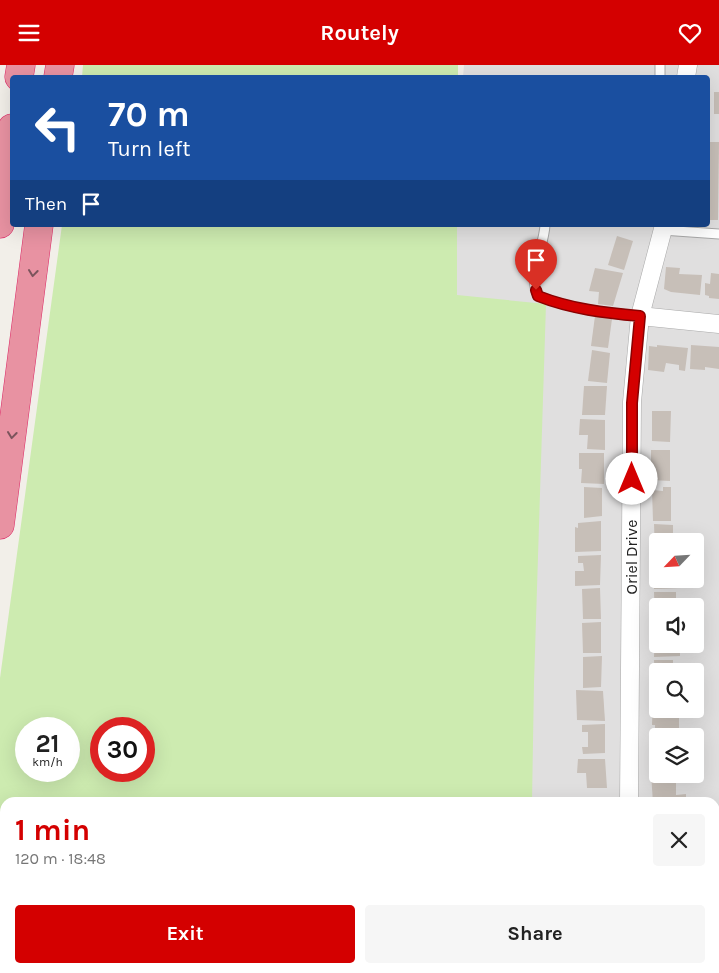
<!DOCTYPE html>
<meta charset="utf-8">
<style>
:root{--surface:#fff;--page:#f6f6f6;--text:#222;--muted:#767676;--accent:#d40000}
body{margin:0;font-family:Karla,sans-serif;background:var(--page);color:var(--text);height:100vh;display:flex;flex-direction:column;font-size:19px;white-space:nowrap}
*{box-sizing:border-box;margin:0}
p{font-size:16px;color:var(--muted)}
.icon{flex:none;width:28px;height:28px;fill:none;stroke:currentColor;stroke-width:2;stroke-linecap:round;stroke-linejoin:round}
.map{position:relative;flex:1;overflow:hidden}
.details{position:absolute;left:0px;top:732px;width:720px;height:176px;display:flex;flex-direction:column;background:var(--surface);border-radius:15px 15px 0 0;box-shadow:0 5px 20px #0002}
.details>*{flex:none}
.top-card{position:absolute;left:10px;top:10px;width:700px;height:152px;border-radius:5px;box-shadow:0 5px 20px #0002;background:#1a4fa0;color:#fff;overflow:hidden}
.needle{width:32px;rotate:245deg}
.controls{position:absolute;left:649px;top:468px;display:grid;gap:10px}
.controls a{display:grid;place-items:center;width:55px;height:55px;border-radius:5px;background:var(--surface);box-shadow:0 5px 20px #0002;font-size:25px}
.speed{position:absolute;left:15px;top:652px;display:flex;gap:10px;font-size:25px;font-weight:700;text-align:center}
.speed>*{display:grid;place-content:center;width:65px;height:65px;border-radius:50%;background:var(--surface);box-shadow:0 5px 20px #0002;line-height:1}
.speed small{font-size:12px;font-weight:400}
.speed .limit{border:8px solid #d22;background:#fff;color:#111}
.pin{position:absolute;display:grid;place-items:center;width:42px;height:42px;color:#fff;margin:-51px -21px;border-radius:50% 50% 50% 0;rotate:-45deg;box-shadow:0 0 5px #0007}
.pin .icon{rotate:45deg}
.me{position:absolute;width:55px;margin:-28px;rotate:0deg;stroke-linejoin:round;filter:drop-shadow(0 0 4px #0008)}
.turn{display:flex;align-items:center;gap:18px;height:105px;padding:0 15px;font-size:22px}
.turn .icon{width:65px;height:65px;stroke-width:2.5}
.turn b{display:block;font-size:35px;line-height:42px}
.then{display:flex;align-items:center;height:48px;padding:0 15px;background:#0003;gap:10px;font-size:19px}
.round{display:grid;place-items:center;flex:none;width:52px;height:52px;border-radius:5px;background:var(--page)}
.headline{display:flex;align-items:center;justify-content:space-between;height:85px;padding:0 15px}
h1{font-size:30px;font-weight:700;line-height:38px;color:var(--accent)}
.button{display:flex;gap:10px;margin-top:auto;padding:10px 15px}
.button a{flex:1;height:58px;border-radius:5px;background:var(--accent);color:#fff;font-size:20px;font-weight:700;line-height:58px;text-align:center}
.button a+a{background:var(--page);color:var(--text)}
header{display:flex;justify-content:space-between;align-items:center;height:65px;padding:0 15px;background:var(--accent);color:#fff;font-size:22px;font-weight:700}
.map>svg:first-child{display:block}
.residential{fill:#e0dfdf;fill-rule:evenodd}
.grass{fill:#cdebb0;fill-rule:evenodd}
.building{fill:#c7bfb8}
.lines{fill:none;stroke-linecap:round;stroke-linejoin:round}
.service-casing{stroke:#a9a9a9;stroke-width:11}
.minor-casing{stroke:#a9a9a9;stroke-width:19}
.motorway-casing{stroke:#dc2a67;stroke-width:29}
.service{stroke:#fff;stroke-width:9}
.minor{stroke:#fff;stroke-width:18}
.motorway{stroke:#e892a2;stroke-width:28}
.oneway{stroke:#7b545c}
.route-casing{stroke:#8a0000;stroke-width:12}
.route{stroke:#d40000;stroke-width:9}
.labels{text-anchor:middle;stroke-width:4.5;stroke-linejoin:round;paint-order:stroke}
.street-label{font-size:16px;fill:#222;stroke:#fff}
</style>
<header><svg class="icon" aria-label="menu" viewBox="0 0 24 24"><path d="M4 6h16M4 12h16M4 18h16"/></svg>Routely<svg class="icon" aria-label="heart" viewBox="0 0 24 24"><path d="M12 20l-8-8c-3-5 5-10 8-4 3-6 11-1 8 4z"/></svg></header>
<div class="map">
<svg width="719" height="908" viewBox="0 0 719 908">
<rect width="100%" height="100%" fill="#f2efe9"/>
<path class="residential" d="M 464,0 L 719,0 L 719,908 L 536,908 L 536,904 L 715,904 L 715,738 L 532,737 L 450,238 L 454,160 L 708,160 L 708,12 L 463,12 ZM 658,476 L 695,476 L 695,514 L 658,514 ZM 658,541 L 695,541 L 695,579 L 658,579 ZM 658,606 L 695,606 L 695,644 L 658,644 ZM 658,671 L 695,671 L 695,709 L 658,709 Z"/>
<g class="grass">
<path d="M 83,0 L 458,0 L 458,12 L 82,12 Z"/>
<path d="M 62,160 L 457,160 L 457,230 L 546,239 L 534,618 L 532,737 L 5,738 L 5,904 L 537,904 L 537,908 L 0,908 L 0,613 ZM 26,664 L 69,664 L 69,706 L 26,706 ZM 101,664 L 144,664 L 144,706 L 101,706 Z"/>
</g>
<g class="building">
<rect x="714" y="27" width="5" height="22"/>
<path d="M 708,77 L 719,77 L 718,155 L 708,155 Z"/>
<path d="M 617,171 L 633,176 L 624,205 L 608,200 Z"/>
<path d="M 666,202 L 680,203 L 679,209 L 702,210 L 700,230 L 671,227 L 664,224 Z"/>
<path d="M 595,203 L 623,208 L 613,241 L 598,239 L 599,227 L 589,226 Z"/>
<path d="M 711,208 L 719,209 L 719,234 L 709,233 L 709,231 L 705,230 L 705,218 L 710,219 Z"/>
<path d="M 595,251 L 612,254 L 608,283 L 591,281 Z"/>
<path d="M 657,280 L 688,283 L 685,306 L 679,305 L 679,300 L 666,298 L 664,307 L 648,305 L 649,281 L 657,282 Z"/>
<path d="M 691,280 L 719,282 L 719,304 L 705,302 L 705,305 L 690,304 Z"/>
<path d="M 592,285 L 610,288 L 607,318 L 588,316 Z"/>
<path d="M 584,321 L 607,321 L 605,350 L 582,350 Z"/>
<path d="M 652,346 L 671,346 L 670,377 L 652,376 Z"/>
<path d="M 580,354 L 605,355 L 605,385 L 587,384 L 588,370 L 579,370 Z"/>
<path d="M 651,385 L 670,385 L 670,416 L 651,415 Z"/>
<path d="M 579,388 L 604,388 L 604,419 L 581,418 L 582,404 L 579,404 Z"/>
<path d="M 584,422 L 602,423 L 602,451 L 584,453 Z"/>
<path d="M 663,422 L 671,422 L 671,456 L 653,456 L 652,425 L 663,426 Z"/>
<path d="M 601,456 L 601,486 L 575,487 L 575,462 L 578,463 L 578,458 Z"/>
<path d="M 654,459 L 673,460 L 673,476 L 658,476 L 658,490 L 655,490 Z"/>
<path d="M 601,490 L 600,520 L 575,521 L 575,506 L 584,506 L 583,498 L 578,498 L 578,491 Z"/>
<path d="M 655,493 L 658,493 L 658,514 L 681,514 L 681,523 L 654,524 Z"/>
<path d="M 600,523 L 601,554 L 583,554 L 582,524 Z"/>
<path d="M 654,527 L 676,527 L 676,533 L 673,534 L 673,541 L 658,541 L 658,557 L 655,557 Z"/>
<path d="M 601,557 L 601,588 L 583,588 L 582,558 Z"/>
<path d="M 655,562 L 658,562 L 658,579 L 680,579 L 680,591 L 654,592 Z"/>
<path d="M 602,591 L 601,622 L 583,623 L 583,592 Z"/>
<path d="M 654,595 L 673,595 L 673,606 L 658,606 L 658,626 L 655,626 Z"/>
<path d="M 576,625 L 603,626 L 605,656 L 577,655 Z"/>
<path d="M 653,629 L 658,629 L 658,644 L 679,644 L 679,663 L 655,665 L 655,660 L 652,660 Z"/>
<path d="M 605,659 L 605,688 L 583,689 L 582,682 L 588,682 L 588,667 L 582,667 L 582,660 Z"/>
<path d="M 651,668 L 675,669 L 675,671 L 658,671 L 658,698 L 651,698 Z"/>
<path d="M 578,694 L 605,694 L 607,723 L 587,723 L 586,708 L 577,708 Z"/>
<path d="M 658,707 L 658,709 L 676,709 L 676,730 L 686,729 L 686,738 L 653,738 L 651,708 Z"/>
</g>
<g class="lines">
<defs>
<g id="service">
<path d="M 660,12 L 660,0"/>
<path d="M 545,160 C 544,183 527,208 538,231 C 571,244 605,248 640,251"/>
<path d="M 662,165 L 719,169"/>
</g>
<g id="minor">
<path d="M 686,12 L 688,0"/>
<path d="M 640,251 L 719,259"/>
<path d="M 629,738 L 632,337 L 640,251 L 664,160"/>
<path d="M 715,837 L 719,838"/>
<path d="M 635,904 L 635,908"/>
</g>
<g id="motorway">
<path d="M 19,12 L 21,0"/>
<path d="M 58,12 L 60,0"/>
<path d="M 0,159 L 12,63"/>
<path d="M 0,460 L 39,160"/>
</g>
</defs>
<use href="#service" class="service-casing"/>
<use href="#minor" class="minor-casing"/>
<use href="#motorway" class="motorway-casing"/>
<use href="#service" class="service"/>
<use href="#minor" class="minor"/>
<use href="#motorway" class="motorway"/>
</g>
<defs><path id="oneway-chevron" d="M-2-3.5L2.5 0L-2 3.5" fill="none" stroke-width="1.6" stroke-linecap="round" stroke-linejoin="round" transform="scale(1.25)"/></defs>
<g class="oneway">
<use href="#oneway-chevron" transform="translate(33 208) rotate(97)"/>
<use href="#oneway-chevron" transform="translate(12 370) rotate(97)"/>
</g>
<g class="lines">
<defs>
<path id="route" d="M 536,225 L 538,231 C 571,244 605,248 640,251 L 632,338 L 632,414"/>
</defs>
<use href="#route" class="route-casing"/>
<use href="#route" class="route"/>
</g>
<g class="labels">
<g class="street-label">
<text transform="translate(631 492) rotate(-90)" y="6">Oriel Drive</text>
</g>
</g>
</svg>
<div class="controls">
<a><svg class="needle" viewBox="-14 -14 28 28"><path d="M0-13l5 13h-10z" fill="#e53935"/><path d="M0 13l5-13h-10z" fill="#767676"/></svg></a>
<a><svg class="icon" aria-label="sound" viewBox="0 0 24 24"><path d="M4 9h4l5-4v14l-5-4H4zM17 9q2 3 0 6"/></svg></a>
<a><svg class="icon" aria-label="search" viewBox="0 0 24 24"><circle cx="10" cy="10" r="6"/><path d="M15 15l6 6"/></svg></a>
<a><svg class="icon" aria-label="layers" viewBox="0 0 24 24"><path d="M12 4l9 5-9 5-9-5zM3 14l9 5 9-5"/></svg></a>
</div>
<div class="speed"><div>21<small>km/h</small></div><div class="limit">30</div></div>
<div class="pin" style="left:536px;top:225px;background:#d93025"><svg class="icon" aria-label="arrive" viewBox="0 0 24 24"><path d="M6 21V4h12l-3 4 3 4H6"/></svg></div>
<svg class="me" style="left:632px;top:414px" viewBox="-20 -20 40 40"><circle r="19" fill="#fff"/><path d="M0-13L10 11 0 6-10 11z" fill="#d40000"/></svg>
<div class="top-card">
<div class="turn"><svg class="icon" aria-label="left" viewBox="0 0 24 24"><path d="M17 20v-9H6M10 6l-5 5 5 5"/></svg><div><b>70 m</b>Turn left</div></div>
<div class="then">Then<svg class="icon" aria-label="arrive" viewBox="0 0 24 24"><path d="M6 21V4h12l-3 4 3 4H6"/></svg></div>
</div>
<section class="details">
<div class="headline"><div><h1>1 min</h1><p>120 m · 18:48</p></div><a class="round"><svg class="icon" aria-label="close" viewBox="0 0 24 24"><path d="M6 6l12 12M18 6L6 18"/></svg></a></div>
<div class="button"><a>Exit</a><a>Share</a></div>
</section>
</div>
